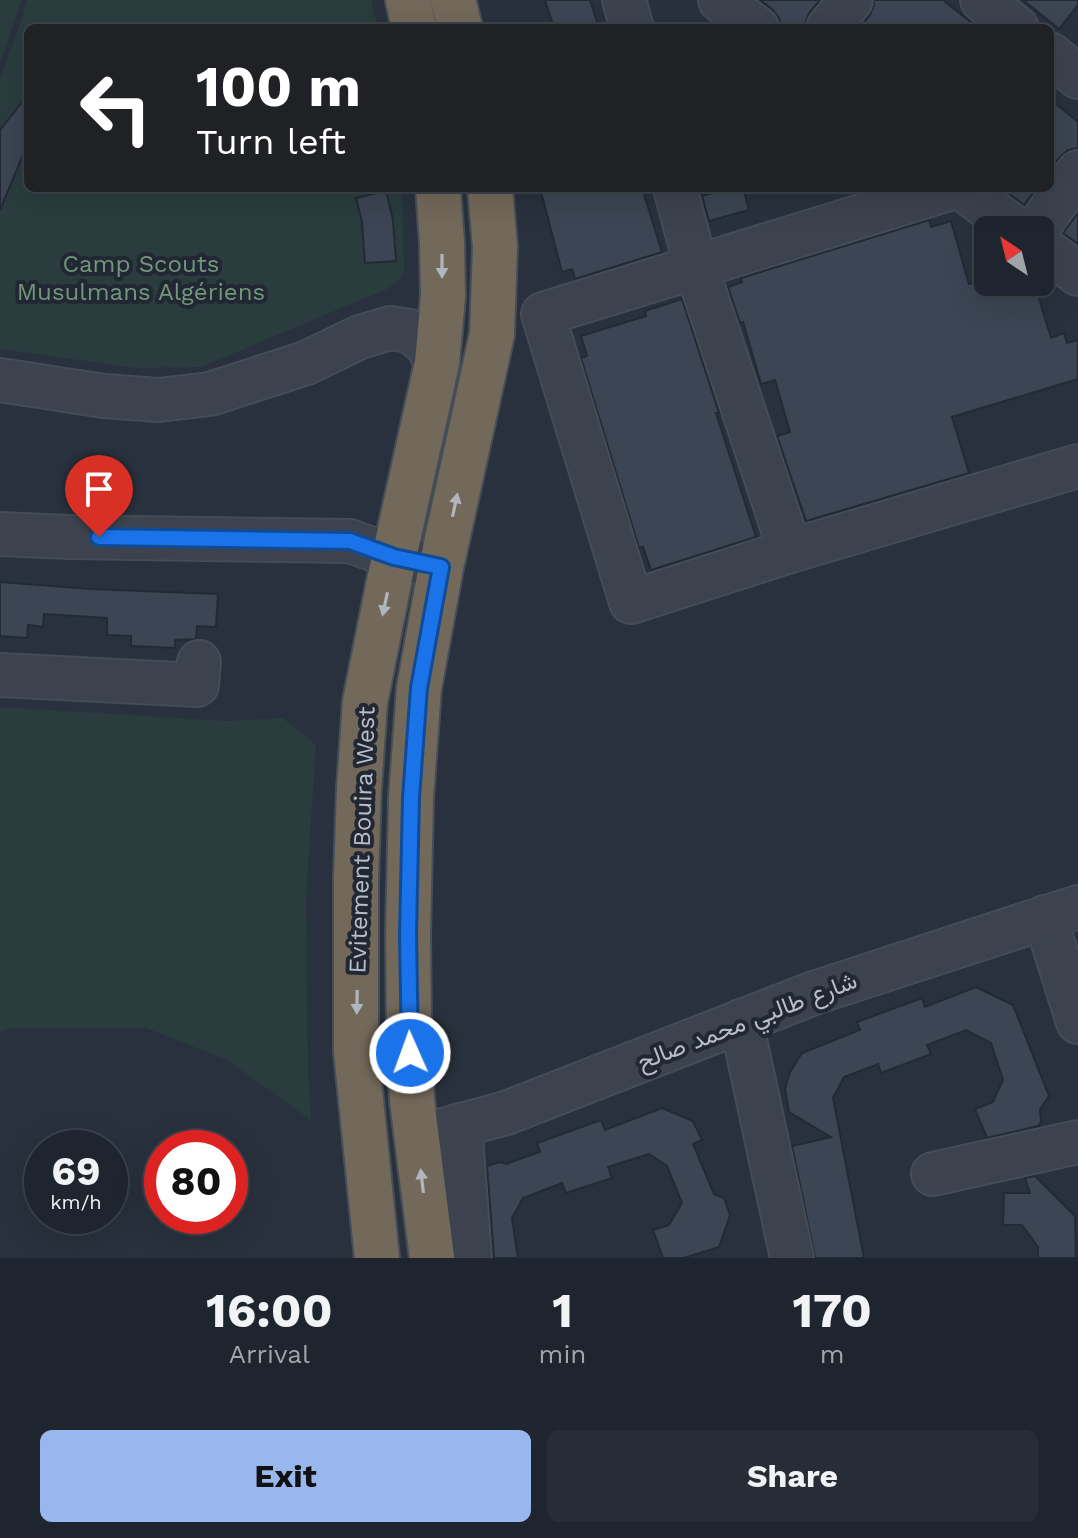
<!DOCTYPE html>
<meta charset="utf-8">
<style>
:root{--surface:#1e252e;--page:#262d36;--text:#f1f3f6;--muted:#a1a5aa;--line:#3c424a;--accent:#98b8ed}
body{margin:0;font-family:"Work Sans",Vazirmatn,sans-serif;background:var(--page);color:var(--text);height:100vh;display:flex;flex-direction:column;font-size:30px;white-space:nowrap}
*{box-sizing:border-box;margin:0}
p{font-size:26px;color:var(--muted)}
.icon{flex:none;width:44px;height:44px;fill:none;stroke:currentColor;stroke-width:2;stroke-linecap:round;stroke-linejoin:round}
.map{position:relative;height:1258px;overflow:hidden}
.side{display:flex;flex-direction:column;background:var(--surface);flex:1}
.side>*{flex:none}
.banner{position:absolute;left:24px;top:24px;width:1030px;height:168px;border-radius:12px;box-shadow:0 8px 32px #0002,0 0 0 2px var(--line);background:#202124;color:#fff;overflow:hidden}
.needle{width:52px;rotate:325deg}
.controls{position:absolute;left:974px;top:216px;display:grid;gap:16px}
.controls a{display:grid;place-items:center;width:80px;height:80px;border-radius:12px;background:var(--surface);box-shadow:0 8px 32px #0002,0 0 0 2px var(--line);font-size:40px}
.speed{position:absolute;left:24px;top:1130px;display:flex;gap:16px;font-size:40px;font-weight:700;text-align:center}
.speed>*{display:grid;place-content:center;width:104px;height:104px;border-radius:50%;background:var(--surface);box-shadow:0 8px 32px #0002,0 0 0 2px var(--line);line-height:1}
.speed small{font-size:20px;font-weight:400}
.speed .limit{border:12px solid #d22;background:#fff;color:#111}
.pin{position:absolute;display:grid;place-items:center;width:68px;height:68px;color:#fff;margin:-82px -34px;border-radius:50% 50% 50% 0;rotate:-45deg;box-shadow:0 0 8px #0007}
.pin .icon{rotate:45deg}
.me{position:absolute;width:88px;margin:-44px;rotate:358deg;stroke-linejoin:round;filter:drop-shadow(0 0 6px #0008)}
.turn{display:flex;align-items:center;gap:28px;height:168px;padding:0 40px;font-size:36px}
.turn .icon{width:104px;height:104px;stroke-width:2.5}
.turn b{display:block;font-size:56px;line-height:68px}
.eta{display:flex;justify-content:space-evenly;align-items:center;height:136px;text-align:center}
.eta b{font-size:48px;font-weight:700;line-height:56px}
.cta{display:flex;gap:16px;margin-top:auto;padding:16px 40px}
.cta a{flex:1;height:92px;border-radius:12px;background:var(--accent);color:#111;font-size:32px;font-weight:700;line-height:92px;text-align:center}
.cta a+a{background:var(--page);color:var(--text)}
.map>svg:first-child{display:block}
.green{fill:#2a3c3e}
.building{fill:#3b4553;stroke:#232a35;stroke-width:2}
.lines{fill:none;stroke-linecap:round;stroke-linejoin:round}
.minor-casing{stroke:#454c57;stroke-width:46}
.highway-casing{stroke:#474e58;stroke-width:48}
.minor{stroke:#3c434e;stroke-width:42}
.highway{stroke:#73695a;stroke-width:44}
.oneway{fill:#b1b6bd}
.route-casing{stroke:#114b97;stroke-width:20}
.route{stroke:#1a73e8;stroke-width:14}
.labels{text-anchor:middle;stroke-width:8;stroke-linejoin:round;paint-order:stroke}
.park-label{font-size:24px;fill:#72967b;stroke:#212833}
.street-label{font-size:24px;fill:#b8bec8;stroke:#212833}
</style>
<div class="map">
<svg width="1078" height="1258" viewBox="0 0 1078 1258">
<rect width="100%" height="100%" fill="#28313d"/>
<g class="green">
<path d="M 0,0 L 22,0 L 0,63 Z"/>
<path d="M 28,0 L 371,0 L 378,28 L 28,28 L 28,188 L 402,188 L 404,272 L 399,280 L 387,289 L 201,367 L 136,368 L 0,349 L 0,79 Z"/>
<path d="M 0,707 L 227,721 L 283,718 L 316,745 L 306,899 L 308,1074 L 311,1120 L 229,1061 L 146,1028 L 12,1028 L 0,1033 Z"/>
</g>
<g class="building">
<path d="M 545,0 L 590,0 L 599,28 L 554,28 Z"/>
<path d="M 760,0 L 820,0 L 809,13 L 805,23 L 805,28 L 784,28 L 780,25 L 779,18 L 772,9 Z"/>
<path d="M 874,0 L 943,0 L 978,28 L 859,28 L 870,15 L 874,5 Z"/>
<path d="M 1023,0 L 1078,0 L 1078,5 L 1059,29 Z"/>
<path d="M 28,95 L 28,143 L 0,210 L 0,130 Z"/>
<path d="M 1050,99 L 1078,122 L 1078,148 L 1068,150 L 1059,158 L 1050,170 Z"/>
<path d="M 540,188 L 642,188 L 662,252 L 575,279 L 572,269 L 562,272 Z"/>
<path d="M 730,188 L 743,188 L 749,210 L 709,221 L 702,196 Z"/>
<path d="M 1001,188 L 1037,188 L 1024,205 Z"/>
<path d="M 386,191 L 393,220 L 396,261 L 365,263 L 362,222 L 356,198 Z"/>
<path d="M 1078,213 L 1078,244 L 1063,233 Z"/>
<path d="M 929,220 L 931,227 L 951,221 L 969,284 L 976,282 L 1034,282 L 1051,338 L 1064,333 L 1067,343 L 1078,340 L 1078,379 L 952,417 L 969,473 L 806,521 L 777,436 L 790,432 L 775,380 L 761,384 L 743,322 L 740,323 L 728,287 L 742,282 L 741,278 Z"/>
<path d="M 682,299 L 719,413 L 716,413 L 756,537 L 651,570 L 643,547 L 639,548 L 581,358 L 587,356 L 581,336 L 646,316 L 645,311 Z"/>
<path d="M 0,582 L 91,589 L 218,594 L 216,627 L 197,626 L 196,639 L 175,640 L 175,648 L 131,646 L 131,636 L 107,635 L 107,618 L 44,614 L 43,627 L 28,625 L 27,638 L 0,636 Z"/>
<path d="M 976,987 L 1013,1005 L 1049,1096 L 1040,1109 L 1041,1122 L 1038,1126 L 987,1138 L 975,1109 L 993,1102 L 1003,1080 L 991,1043 L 966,1030 L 927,1045 L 931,1054 L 881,1073 L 878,1064 L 844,1077 L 833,1098 L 864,1258 L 815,1258 L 792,1146 L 831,1137 L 789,1112 L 785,1089 L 790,1072 L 802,1053 L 860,1030 L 857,1022 L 922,998 L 925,1007 Z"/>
<path d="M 662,1108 L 693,1121 L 702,1140 L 693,1144 L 714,1194 L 724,1198 L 730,1215 L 719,1247 L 684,1258 L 663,1258 L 653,1230 L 669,1225 L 682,1203 L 667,1166 L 649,1154 L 608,1167 L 612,1178 L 566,1193 L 562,1183 L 523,1198 L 512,1218 L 518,1258 L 494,1258 L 487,1166 L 500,1162 L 506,1164 L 540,1152 L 537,1143 L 601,1120 L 605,1130 Z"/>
<path d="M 1035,1176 L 1075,1216 L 1076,1258 L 1038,1258 L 1038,1247 L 1022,1225 L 1003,1225 L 1004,1193 L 1030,1193 L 1025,1178 Z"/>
</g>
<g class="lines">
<defs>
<g id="minor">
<path d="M 624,0 L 632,28"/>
<path d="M 720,0 L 757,28"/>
<path d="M 982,0 L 1017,28"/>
<path d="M 828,28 L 851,0"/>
<path d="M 1050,54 L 1078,77"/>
<path d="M 675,188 L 696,266 L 790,551"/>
<path d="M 952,188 L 543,314 L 631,602 L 790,551 L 1078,466"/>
<path d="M 961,188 L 1018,230"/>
<path d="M 1036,230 L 1078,172"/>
<path d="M 1040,246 L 1078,274"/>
<path d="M 0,380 L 104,396 L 158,400 L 210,394 L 306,363 L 360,337 L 390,328 L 410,331 L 426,344 L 437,363"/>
<path d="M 0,534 L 68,537 L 350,541 L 394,557 L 441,567"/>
<path d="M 0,675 L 197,685 L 199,662"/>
<path d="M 1045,917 L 1078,1022"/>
<path d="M 741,1021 L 792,1258"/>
<path d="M 460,1125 L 470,1258"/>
<path d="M 417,1137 L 506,1113 L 814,993 L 1078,907"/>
<path d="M 933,1174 L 1078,1142"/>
</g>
<g id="highway">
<path d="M 408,0 L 414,28"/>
<path d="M 453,0 L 460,28"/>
<path d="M 377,1258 L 356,1051 L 356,879 L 359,788 L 365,702 L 394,557 L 437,363 L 443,296 L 442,243 L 438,188"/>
<path d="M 432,1258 L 412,1100 L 409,1030 L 408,934 L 411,798 L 419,688 L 441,567 L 492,334 L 495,247 L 490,188"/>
</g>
</defs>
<use href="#minor" class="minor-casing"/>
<use href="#highway" class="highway-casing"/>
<use href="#minor" class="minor"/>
<use href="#highway" class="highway"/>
</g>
<defs><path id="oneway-solid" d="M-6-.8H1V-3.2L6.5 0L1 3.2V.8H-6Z" transform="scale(2)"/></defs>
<g class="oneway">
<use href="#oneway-solid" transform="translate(442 266) rotate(90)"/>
<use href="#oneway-solid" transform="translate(455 505) rotate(-78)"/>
<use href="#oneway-solid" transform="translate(385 604) rotate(102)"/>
<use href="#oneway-solid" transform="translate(357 1002) rotate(91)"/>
<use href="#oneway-solid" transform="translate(422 1181) rotate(-97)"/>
</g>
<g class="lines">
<defs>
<path id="route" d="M 99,537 L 350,541 L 394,557 L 441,567 L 419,688 L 411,798 L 408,934 L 410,1053"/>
</defs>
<use href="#route" class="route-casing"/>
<use href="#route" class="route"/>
</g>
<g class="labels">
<g class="park-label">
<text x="141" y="272">Camp Scouts<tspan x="141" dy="28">Musulmans Algériens</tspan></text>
</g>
<g class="street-label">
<text transform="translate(362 840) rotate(-88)" y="8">Evitement Bouira West</text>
<text transform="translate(747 1021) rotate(-21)" y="8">شارع طالبي محمد صالح</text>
</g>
</g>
</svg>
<div class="controls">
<a><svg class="needle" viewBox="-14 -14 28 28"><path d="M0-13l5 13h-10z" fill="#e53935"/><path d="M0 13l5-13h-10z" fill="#a1a5aa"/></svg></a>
</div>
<div class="speed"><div>69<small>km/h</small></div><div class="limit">80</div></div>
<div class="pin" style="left:99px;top:537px;background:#d93025"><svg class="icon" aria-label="arrive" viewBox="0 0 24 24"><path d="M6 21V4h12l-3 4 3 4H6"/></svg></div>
<svg class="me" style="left:410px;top:1053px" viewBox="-20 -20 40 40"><circle r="17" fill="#1a73e8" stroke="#fff" stroke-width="3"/><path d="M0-11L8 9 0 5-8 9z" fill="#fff"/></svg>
<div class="banner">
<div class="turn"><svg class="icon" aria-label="left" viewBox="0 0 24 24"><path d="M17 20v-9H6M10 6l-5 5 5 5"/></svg><div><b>100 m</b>Turn left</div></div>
</div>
</div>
<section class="side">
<div class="eta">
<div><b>16:00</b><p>Arrival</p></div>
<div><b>1</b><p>min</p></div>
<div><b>170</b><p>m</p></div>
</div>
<div class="cta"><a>Exit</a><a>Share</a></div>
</section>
